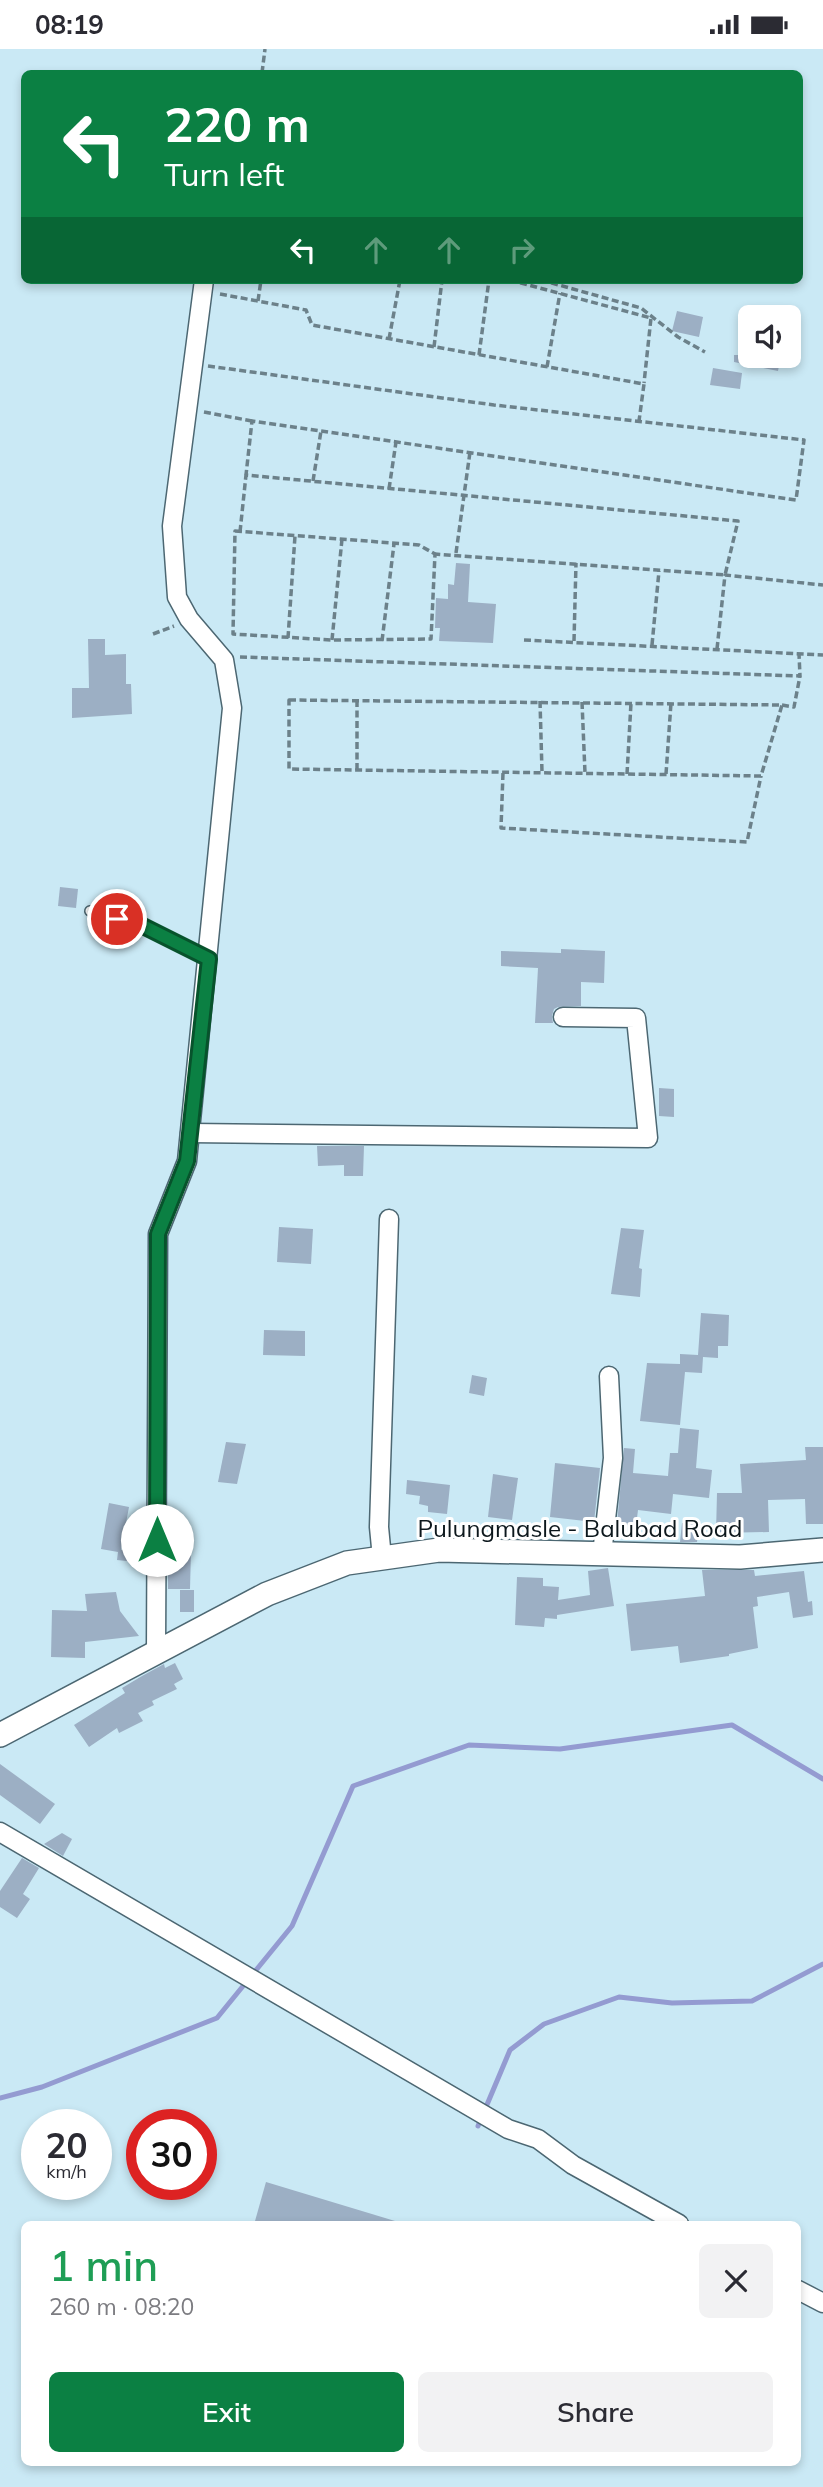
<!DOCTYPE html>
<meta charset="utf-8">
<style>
:root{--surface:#fff;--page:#f2f2f3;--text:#2b2b33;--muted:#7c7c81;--accent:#0b8043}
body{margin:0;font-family:Mulish,sans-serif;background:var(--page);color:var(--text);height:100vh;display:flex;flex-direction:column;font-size:26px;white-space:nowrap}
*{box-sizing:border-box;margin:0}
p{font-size:23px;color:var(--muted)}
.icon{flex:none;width:38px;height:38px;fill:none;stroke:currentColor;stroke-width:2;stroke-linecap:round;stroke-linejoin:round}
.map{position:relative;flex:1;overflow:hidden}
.sheet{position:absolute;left:21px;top:2172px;width:780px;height:245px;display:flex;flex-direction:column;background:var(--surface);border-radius:10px;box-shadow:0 4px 10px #0003}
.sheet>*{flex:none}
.hud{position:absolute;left:21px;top:21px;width:782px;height:214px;border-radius:10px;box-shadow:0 4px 10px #0003;background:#0b8043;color:#fff;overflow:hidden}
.buttons{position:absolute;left:738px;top:256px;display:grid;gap:14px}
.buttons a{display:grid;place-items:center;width:63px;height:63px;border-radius:10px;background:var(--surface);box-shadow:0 4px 10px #0003;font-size:35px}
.speed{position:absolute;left:21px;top:2060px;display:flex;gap:14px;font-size:35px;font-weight:700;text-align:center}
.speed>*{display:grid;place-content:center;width:91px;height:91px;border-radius:50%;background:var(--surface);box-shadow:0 4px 10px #0003;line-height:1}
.speed small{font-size:18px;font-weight:400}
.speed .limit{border:10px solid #d22;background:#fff;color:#111}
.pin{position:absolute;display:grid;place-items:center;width:60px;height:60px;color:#fff;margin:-30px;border:4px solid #fff;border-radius:50%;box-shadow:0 2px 7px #0007}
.me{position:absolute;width:77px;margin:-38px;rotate:0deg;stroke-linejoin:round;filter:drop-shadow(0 0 5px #0008)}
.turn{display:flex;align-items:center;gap:24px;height:147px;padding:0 28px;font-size:32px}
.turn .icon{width:91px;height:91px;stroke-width:2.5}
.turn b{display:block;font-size:49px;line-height:60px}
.lanes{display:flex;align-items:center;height:66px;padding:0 28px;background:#0003;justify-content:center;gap:35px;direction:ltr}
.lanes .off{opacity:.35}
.round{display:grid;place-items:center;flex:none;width:74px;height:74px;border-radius:10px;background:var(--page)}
.head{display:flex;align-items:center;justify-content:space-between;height:119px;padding:0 28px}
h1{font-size:42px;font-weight:600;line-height:52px;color:#1e9e55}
.primary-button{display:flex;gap:14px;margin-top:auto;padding:14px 28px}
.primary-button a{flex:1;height:80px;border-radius:10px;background:var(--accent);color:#fff;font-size:28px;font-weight:600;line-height:80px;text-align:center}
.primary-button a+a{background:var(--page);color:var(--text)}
.status{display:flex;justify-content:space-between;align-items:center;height:49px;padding:0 35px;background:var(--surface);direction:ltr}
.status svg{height:19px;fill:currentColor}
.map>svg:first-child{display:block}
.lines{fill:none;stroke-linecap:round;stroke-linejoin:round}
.stream{stroke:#949bd1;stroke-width:5}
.building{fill:#9cafc4}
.service-casing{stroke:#4c6772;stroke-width:12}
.minor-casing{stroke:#4c6772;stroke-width:21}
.tertiary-casing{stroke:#4c6772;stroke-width:26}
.path{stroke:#6c818a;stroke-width:3.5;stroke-dasharray:7 3.5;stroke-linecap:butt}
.service{stroke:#fff;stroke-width:9}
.minor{stroke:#fff;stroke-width:18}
.tertiary{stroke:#fff;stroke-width:23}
.route-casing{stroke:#07532c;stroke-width:18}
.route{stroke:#0b8043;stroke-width:12}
.labels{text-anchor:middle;stroke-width:6;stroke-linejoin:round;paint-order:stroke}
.street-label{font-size:24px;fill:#0c171c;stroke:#fff}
</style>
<div class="status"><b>08:19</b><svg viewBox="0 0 49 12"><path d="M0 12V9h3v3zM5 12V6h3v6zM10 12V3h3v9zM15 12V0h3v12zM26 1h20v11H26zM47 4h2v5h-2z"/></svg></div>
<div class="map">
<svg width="823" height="2438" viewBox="0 0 823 2438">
<rect width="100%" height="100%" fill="#cae9f5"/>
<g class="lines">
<g class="stream">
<path d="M 0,2049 L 42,2038 L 217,1969 L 292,1877 L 353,1737 L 469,1696 L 560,1700 L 732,1676 L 823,1730"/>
<path d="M 478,2077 L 510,2001 L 544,1975 L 619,1948 L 672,1954 L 752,1952 L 823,1915"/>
</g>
</g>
<g class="building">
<path d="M 677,262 L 703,268 L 699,288 L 672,282 Z"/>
<path d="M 734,306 L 781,306 L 778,322 L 734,313 Z"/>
<path d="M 713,319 L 742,324 L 740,340 L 710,336 Z"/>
<path d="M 456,514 L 470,515 L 468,553 L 496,555 L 493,594 L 439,592 L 440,579 L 435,579 L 436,549 L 448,550 L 448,535 L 454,536 Z"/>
<path d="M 88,590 L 105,590 L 105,606 L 126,605 L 126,635 L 131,635 L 132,665 L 72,669 L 72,639 L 89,639 Z"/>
<path d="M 60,838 L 78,840 L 76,859 L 58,857 Z"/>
<path d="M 561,900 L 605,902 L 604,934 L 581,933 L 581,957 L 558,958 L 554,960 L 552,967 L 553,974 L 535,974 L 538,919 L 501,917 L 501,902 L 561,904 Z"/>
<path d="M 659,1039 L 674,1040 L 674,1068 L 659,1067 Z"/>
<path d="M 317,1097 L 364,1097 L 363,1127 L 344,1127 L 344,1116 L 318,1117 Z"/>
<path d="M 279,1178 L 313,1180 L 311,1215 L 277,1213 Z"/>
<path d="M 621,1179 L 644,1181 L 639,1219 L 642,1220 L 640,1248 L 611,1245 Z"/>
<path d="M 701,1264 L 729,1266 L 728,1297 L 718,1297 L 718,1309 L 703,1308 L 702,1324 L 685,1323 L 680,1376 L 640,1372 L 647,1314 L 680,1315 L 680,1305 L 698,1306 Z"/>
<path d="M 264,1281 L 305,1282 L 305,1307 L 263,1306 Z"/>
<path d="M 472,1326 L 487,1329 L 484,1347 L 469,1344 Z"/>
<path d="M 680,1379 L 699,1381 L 696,1419 L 712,1421 L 709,1449 L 673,1445 L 671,1465 L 638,1461 L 636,1477 L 617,1475 L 624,1399 L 635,1400 L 633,1424 L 668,1427 L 670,1404 L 678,1404 Z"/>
<path d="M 226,1393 L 246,1395 L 237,1435 L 218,1433 Z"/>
<path d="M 805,1398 L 823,1398 L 823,1475 L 806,1475 L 805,1450 L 768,1451 L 769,1483 L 716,1484 L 717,1444 L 742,1444 L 740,1415 L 806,1411 Z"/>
<path d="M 555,1414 L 600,1419 L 594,1473 L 550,1468 Z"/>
<path d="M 493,1425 L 518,1429 L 512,1471 L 488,1468 Z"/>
<path d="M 407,1431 L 450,1436 L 447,1465 L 428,1463 L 428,1457 L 419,1455 L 420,1447 L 406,1445 Z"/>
<path d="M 109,1454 L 129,1458 L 121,1501 L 145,1502 L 145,1514 L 117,1511 L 118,1503 L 101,1500 Z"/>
<path d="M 682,1474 L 699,1476 L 697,1493 L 680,1493 Z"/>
<path d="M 168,1502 L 191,1502 L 190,1540 L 168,1540 Z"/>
<path d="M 608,1519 L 614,1557 L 557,1566 L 557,1570 L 545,1569 L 544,1578 L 515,1576 L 517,1528 L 543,1529 L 543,1537 L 559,1538 L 558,1551 L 590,1546 L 588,1522 Z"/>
<path d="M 702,1521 L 754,1521 L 755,1527 L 804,1522 L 808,1553 L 812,1552 L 813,1566 L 793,1569 L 789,1543 L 757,1548 L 758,1557 L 753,1558 L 758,1599 L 729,1605 L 729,1607 L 680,1614 L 678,1597 L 631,1602 L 626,1555 L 705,1547 Z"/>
<rect x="180" y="1541" width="14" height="22"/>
<path d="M 116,1543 L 120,1562 L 139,1587 L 85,1593 L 85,1609 L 51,1608 L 52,1561 L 87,1562 L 85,1545 Z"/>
<path d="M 175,1614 L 183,1630 L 174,1635 L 177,1640 L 152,1652 L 154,1656 L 138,1664 L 143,1672 L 119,1684 L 117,1679 L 89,1698 L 74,1676 L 125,1644 L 122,1639 L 142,1627 L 164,1615 L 165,1619 Z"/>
<path d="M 0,1715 L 55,1755 L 40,1775 L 0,1746 Z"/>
<path d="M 62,1784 L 72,1790 L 63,1807 L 44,1795 Z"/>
<path d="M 22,1809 L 39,1819 L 23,1845 L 30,1850 L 17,1869 L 0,1858 L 0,1842 Z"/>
<path d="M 266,2133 L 395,2172 L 395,2175 L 266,2175 L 255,2172 Z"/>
</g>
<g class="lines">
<defs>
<path id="service" d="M 90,862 L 143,877 L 207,909"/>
<g id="minor">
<path d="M 190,1084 L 648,1089 L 636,969 L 563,968"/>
<path d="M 602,1505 L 613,1409 L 609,1327"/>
<path d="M 382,1509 L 379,1478 L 389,1170"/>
<path d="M 156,1603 L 158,1185 L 187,1112 L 232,659 L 224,611 L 189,570 L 177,548 L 172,477 L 204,231"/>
<path d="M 0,1783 L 508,2080 L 538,2090 L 573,2116 L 679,2175"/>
<path d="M 798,2241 L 823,2254"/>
</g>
<path id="tertiary" d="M 0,1686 L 267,1545 L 347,1514 L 439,1501 L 740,1508 L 823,1501"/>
</defs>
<use href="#service" class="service-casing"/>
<use href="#minor" class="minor-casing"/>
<use href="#tertiary" class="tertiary-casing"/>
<g class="path">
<path d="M 262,24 L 265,0"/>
<path d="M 510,231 L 651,269 L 644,334"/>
<path d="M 541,231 L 641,259 L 678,288 L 705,303"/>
<path d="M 220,245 L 306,261 L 312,276 L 644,335 L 639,372"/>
<path d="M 258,252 L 261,231"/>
<path d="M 389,290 L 400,231"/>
<path d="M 434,298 L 442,231"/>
<path d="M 479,306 L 489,231"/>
<path d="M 208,317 L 494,356 L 804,391 L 796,451 L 252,372 L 246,426"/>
<path d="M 547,318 L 560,244"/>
<path d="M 204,363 L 252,372"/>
<path d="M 313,432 L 321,382"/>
<path d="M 389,440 L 396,393"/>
<path d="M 235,482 L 419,496 L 435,505 L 431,590 L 332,591 L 233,585 Z"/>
<path d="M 240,483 L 246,426 L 738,472 L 725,526 L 435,505"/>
<path d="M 456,504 L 470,403"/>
<path d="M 153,585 L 174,577"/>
<path d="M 288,589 L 295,487"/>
<path d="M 332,591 L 342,490"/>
<path d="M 524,591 L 823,606"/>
<path d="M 382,592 L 394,495"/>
<path d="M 574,592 L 576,514"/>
<path d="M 652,596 L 659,522"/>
<path d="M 717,600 L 725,526 L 823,536"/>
<path d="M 240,608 L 800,627 L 799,605"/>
<path d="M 289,651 L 782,656 L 761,727 L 289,720 Z"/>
<path d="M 357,651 L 357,722"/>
<path d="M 540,652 L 542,723"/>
<path d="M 582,653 L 585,724"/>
<path d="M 782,656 L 794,658 L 800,627"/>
<path d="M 503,724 L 501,779 L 747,793 L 761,727"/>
<path d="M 627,725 L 631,654"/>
<path d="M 666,725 L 671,654"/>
</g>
<use href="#service" class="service"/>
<use href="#minor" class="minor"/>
<use href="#tertiary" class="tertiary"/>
</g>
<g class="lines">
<defs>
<path id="route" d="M 117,870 L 143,877 L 209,910 L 187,1112 L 158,1185 L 157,1491"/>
</defs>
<use href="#route" class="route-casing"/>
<use href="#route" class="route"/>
</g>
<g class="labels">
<g class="street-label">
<text x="580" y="1488">Pulungmasle - Balubad Road</text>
</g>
</g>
</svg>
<div class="buttons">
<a><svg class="icon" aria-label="sound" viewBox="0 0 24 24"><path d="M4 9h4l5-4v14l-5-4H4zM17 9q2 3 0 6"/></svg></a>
</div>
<div class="speed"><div>20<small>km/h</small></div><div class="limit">30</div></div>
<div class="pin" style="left:117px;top:870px;background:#d93025"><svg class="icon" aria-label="arrive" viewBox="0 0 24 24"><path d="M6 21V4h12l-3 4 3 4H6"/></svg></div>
<svg class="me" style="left:157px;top:1491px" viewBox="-20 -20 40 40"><circle r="19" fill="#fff"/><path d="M0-13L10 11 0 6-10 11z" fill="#0b8043"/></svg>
<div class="hud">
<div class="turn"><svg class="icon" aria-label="left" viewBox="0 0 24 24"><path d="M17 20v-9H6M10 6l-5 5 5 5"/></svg><div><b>220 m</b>Turn left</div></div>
<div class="lanes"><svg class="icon" aria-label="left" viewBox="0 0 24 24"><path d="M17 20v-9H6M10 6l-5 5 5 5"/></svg><svg class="icon off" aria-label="ahead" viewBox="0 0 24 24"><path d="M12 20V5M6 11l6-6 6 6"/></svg><svg class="icon off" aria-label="ahead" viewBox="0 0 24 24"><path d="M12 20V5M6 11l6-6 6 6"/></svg><svg class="icon off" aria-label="right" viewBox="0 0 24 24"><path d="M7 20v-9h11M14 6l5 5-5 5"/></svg></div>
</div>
<section class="sheet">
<div class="head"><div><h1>1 min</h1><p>260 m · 08:20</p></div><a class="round"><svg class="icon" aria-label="close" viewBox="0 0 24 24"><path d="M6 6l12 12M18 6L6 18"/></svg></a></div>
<div class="primary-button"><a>Exit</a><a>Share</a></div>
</section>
</div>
